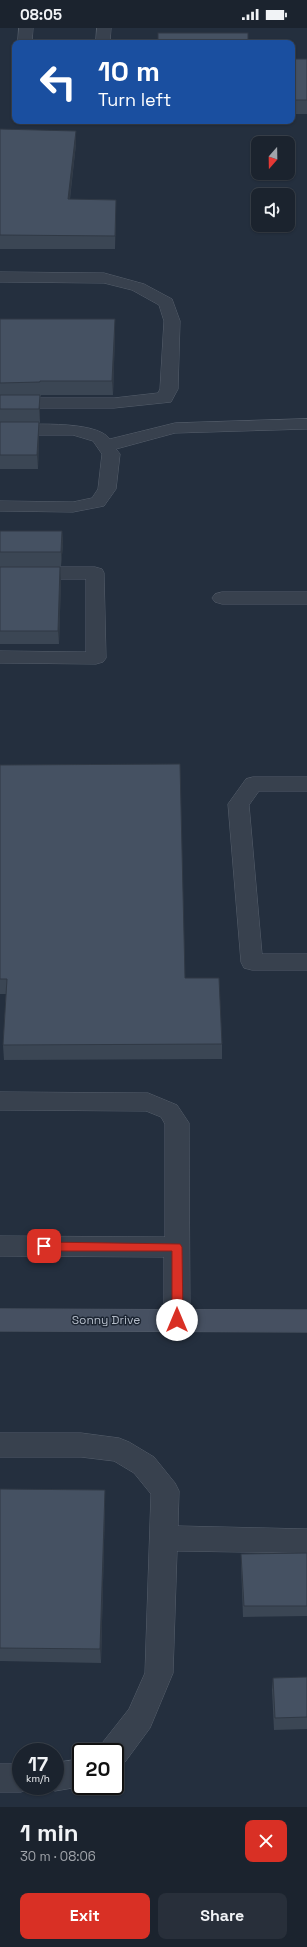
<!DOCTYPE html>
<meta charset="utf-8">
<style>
:root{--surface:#1b232e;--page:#282f3a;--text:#f1f3f6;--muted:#a0a4aa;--line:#39404a;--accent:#d93025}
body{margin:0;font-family:"Space Grotesk",sans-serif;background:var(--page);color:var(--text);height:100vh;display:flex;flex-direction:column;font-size:15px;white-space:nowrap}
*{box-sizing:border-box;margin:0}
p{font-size:13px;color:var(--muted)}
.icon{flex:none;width:22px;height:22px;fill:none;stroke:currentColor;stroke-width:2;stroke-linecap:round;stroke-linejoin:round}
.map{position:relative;height:1779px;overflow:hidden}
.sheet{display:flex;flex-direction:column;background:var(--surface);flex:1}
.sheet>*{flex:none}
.hud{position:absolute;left:12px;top:12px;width:283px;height:84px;border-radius:8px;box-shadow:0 1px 3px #0004,0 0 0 1px var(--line);background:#1a4fa0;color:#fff;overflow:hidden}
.needle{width:26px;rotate:200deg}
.controls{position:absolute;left:251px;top:108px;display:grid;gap:8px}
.controls a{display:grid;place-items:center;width:44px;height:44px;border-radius:8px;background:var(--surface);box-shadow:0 1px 3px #0004,0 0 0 1px var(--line);font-size:20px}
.speed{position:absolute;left:12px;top:1715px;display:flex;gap:8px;font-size:20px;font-weight:700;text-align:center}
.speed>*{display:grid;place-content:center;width:52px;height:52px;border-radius:50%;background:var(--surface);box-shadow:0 1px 3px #0004,0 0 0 1px var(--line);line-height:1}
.speed small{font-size:10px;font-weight:400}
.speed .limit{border:2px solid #111;border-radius:6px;background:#fff;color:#111}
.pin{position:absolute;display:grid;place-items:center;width:34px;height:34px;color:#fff;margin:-17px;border-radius:8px;box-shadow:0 2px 6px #0006}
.me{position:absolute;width:44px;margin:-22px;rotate:0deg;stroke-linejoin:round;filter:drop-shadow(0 0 3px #0008)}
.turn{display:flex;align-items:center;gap:14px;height:84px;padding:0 20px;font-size:18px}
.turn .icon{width:52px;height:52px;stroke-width:2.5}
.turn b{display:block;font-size:28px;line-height:34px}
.round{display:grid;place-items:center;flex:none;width:42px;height:42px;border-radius:8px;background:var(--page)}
.headline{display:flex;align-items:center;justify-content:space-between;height:68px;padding:0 20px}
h1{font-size:24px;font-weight:800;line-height:30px}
.action{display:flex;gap:8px;margin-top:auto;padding:8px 20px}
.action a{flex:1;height:46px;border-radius:8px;background:var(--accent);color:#fff;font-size:16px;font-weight:800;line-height:46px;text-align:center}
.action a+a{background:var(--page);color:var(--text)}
.status{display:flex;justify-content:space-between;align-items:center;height:28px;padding:0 20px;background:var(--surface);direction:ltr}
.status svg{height:11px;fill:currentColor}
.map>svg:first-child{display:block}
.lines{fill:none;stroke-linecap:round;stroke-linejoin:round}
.lane-casing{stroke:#565f6c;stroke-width:1}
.secondary-casing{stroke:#565f6c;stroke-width:1}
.lane{fill:#38414e;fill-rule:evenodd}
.secondary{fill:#465061;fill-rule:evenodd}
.wall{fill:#3b4654}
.shaded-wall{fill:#303945}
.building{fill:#455162;stroke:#303945}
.route{fill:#d93025;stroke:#8d1f18}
.labels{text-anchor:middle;stroke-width:3;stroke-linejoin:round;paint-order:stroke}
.street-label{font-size:12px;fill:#b4bcc9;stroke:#1d2633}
</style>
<div class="status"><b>08:05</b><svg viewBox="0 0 49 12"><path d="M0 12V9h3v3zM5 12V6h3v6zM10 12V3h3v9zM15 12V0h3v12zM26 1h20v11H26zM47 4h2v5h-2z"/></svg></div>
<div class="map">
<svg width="307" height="1779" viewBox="0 0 307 1779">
<rect width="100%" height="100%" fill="#242f3e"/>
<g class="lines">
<defs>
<g id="lane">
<path d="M 19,0 L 33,0 L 32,15 L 18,15 Z"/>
<path d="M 97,0 L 111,0 L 110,15 L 96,15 Z"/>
<path d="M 0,244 L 104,245 L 144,256 L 172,271 L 180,293 L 178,361 L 171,374 L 114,380 L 0,380 L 0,370 L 114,370 L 158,365 L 160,361 L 164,293 L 159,277 L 132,262 L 104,255 L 0,254 Z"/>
<path d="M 307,391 L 307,401 L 175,405 L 116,421 L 120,426 L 116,461 L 104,478 L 73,484 L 0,483 L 0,473 L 73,474 L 92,470 L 98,461 L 102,426 L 93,413 L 73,407 L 0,407 L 0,397 C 25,397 95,391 110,411 L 175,395 Z"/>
<path d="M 0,539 L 95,539 L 102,541 L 104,545 L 106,630 L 103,634 L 96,636 L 0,635 L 0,623 L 86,624 L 86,551 L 0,551 Z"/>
<path d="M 222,564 L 307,564 L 307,576 L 222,576 L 215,574 L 212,570 L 215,566 Z"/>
<path d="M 253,749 L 307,749 L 307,763 L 259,763 L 249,777 L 262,926 L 307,926 L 307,942 L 252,942 L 244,940 L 241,934 L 228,776 L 246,751 Z"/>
<path d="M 0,1064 L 148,1065 L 177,1077 L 189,1095 L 190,1292 L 186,1300 L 177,1303 L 168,1300 L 164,1292 L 164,1229 L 0,1228 L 0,1208 L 165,1209 L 165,1096 L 161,1089 L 146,1083 L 0,1082 Z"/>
<path d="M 0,1405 L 81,1405 L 119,1410 L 129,1414 L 154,1429 L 175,1455 L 179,1463 L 178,1498 L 307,1501 L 307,1525 L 177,1523 L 173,1645 L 150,1700 L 125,1734 L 115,1738 L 115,1724 L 99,1724 L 103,1714 L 129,1681 L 145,1645 L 151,1466 L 134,1445 L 114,1433 L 81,1429 L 0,1429 Z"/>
<path d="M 81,1731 L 81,1758 L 84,1758 L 55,1763 L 44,1759 L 55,1758 L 55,1735 Z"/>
<path d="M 0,1736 L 21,1736 L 21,1758 L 33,1758 L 32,1760 L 21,1764 L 0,1764 Z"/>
</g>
<path id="secondary" d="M 0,1281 L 307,1282 L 307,1304 L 0,1303 Z"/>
</defs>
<use href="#lane" class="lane-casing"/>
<use href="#secondary" class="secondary-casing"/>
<use href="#lane" class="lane"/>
<use href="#secondary" class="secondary"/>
</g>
<g class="wall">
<rect x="292" y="31" width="15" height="55"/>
<path d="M 0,101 L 76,116 L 70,171 L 116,172 L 115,221 L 0,221 Z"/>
<path d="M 0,291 L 115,305 L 113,367 L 41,367 L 41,368 L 40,369 L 40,395 L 39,395 L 39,408 L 38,441 L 0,441 Z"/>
<path d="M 0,503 L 62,503 L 63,516 L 61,538 L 0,538 Z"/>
<path d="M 0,539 L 60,539 L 61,552 L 59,616 L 0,616 Z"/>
<path d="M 0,737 L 185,950 L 222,1016 L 222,1031 L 4,1032 L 3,1017 L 6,966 L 0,966 Z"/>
<path d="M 0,1461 L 105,1476 L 101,1635 L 0,1633 Z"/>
<path d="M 307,1525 L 307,1588 L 243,1589 L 241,1536 L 241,1526 Z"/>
<path d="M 307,1649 L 307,1701 L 274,1702 L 272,1662 L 273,1650 Z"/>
</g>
<g class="shaded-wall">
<path d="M 76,103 L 76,116 L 68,185 L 68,171 Z"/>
<path d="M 116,172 L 116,185 L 115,221 L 115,208 Z"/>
<path d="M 115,291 L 115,305 L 113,367 L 112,353 Z"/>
<path d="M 40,367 L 40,395 L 39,381 Z"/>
<path d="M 39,394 L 39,408 L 38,441 L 37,427 Z"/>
<path d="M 62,503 L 63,516 L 61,538 L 61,524 Z"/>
<path d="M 60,539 L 61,552 L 59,616 L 58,603 Z"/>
<path d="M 105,1462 L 105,1476 L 101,1635 L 100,1621 Z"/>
</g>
<g class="building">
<rect x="158" y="5" width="90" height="10"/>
<rect x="292" y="31" width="15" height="41"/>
<path d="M 0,101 L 76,103 L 68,171 L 116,172 L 115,208 L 0,207 Z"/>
<path d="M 0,291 L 115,291 L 112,353 L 40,353 L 40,354 L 0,355 Z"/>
<path d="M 0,367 L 40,367 L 39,381 L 0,381 Z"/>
<path d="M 0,394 L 39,394 L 37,427 L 0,427 Z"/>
<path d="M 0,503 L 62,503 L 61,524 L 0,524 Z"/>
<path d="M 0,539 L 60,539 L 58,603 L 0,603 Z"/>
<path d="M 180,736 L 185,950 L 219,950 L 222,1016 L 3,1017 L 7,951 L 0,951 L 0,737 Z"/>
<path d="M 0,1461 L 105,1462 L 100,1621 L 0,1620 Z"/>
<path d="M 307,1525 L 307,1578 L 244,1578 L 241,1526 Z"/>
<path d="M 307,1649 L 307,1689 L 275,1690 L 273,1650 Z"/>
</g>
<path class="route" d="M 44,1214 L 180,1216 L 182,1219 L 183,1292 L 181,1296 L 174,1296 L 172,1292 L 172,1223 L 44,1223 L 39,1218 Z"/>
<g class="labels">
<g class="street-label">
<text x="106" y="1296">Sonny Drive</text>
</g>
</g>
</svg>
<div class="controls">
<a><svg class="needle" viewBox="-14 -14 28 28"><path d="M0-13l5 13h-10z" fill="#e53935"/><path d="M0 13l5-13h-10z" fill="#a0a4aa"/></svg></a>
<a><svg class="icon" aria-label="sound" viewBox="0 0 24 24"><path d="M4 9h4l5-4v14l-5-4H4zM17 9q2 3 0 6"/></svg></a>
</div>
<div class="speed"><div>17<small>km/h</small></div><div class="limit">20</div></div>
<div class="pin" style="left:44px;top:1218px;background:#d93025"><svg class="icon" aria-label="arrive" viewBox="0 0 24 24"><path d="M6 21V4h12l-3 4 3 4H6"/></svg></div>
<svg class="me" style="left:177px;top:1292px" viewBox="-20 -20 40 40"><circle r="19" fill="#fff"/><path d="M0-13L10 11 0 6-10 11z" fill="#d93025"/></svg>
<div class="hud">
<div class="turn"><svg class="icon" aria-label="left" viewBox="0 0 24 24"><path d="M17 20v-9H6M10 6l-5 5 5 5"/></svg><div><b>10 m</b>Turn left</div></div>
</div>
</div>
<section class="sheet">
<div class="headline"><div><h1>1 min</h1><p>30 m · 08:06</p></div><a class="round" style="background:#d93025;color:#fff"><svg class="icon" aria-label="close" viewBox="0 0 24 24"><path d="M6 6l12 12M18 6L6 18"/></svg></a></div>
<div class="action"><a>Exit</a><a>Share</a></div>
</section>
